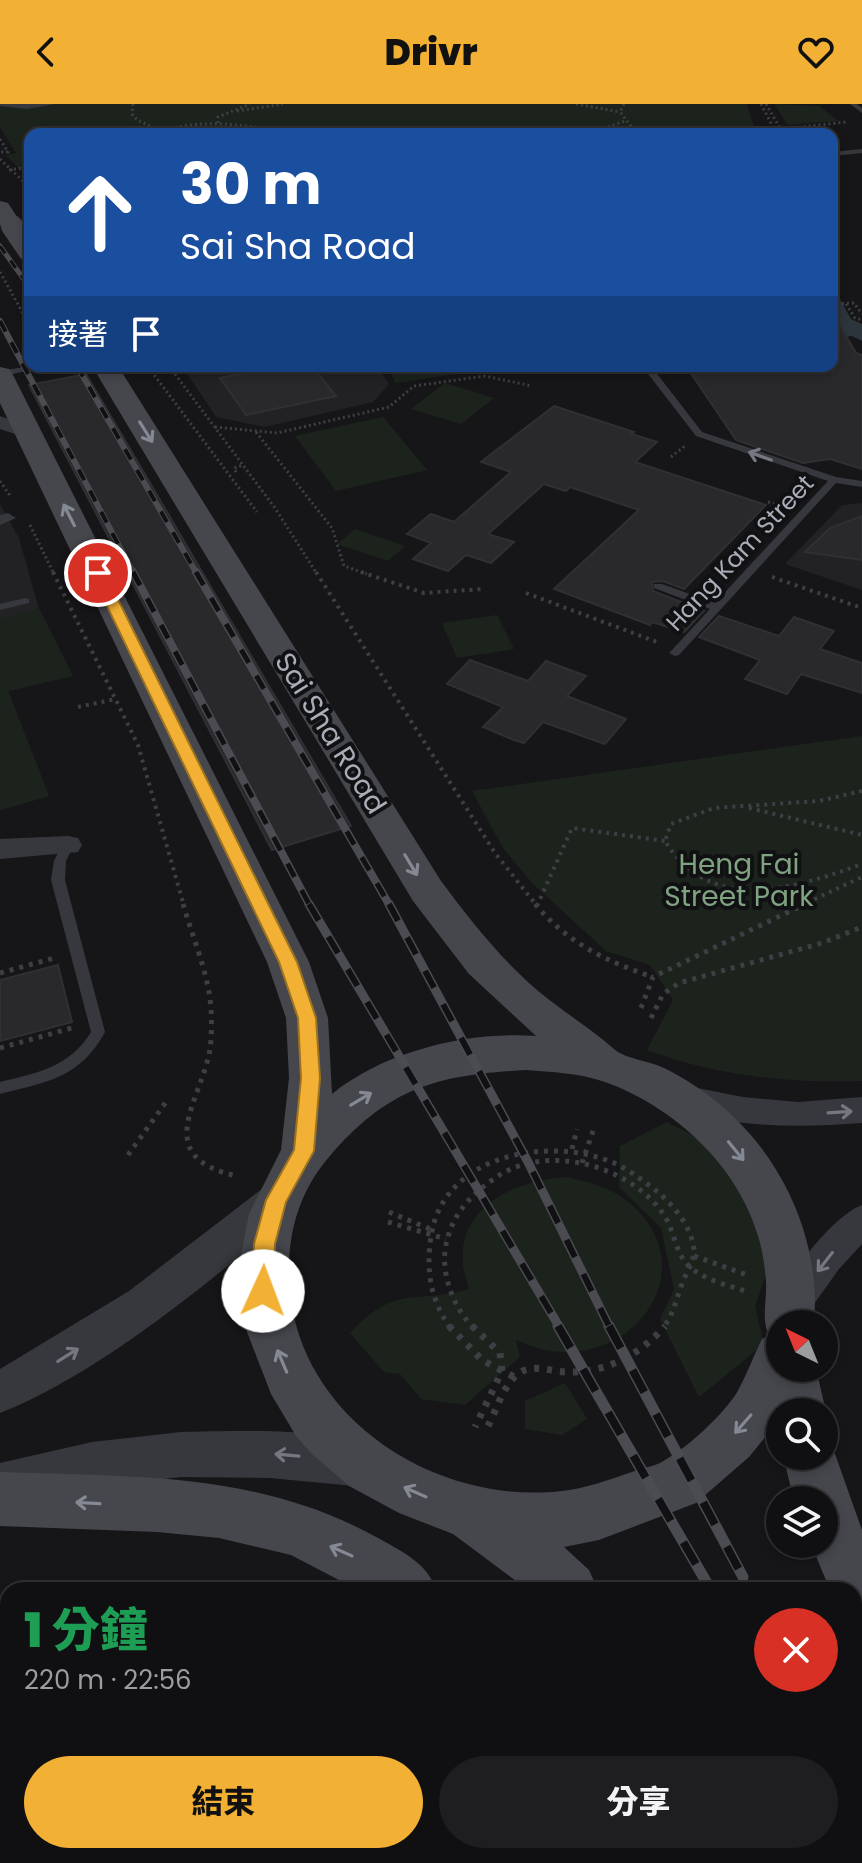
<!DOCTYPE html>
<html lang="zh-TW">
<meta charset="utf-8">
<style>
:root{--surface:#101012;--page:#1e1e20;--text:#f1f3f6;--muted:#9c9d9f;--line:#303032;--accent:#f2b134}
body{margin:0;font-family:Poppins,"Noto Sans TC",sans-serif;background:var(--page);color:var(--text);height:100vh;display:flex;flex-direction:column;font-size:30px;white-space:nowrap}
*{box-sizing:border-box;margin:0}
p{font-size:26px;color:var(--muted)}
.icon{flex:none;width:44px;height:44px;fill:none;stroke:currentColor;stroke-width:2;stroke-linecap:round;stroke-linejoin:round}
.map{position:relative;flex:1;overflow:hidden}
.panel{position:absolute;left:0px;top:1478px;width:862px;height:282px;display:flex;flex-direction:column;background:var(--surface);border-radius:24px 24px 0 0;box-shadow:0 4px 12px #0003,0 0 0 2px var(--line)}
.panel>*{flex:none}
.top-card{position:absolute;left:24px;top:24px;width:814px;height:244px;border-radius:16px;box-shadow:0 4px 12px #0003,0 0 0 2px var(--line);background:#1a4fa0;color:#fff;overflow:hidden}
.needle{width:52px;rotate:317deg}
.tools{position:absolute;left:766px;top:1206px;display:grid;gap:16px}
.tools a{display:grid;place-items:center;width:72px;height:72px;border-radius:50%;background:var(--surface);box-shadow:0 4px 12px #0003,0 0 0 2px var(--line);font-size:40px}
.pin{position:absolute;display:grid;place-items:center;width:68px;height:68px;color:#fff;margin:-34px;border:4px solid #fff;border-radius:50%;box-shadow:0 2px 8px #0007}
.me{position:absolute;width:88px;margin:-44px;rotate:2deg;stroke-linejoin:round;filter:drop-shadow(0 0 6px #0008)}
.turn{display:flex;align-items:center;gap:28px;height:168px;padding:0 24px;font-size:36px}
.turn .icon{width:104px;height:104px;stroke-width:2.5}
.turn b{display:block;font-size:56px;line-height:68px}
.then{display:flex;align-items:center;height:76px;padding:0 24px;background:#0003;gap:16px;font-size:30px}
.round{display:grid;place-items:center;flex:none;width:84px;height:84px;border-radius:42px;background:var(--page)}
.head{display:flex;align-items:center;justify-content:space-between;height:136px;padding:0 24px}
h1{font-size:48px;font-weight:800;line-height:60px;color:#1e9e55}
.action{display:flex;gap:16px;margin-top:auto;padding:16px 24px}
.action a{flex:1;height:92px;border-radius:48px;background:var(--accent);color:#111;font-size:32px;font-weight:800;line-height:92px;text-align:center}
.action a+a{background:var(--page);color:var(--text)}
header{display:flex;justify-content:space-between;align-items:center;height:104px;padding:0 24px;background:var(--accent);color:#111;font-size:36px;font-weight:800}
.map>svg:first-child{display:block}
.built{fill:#222225}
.green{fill:#1c231d}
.water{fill:#2c353c}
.building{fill:#29292c;stroke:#303034;stroke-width:2}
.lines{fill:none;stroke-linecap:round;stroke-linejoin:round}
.path-far3{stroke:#3d3f44;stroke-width:3;stroke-dasharray:2 3;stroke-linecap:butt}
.path-far2{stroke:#3d3f44;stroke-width:4;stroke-dasharray:3 5;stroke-linecap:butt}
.path-far1{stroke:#3d3f44;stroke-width:5;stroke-dasharray:4 6;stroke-linecap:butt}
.path{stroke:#3d3f44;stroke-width:7;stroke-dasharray:5 8;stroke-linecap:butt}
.service{fill:#37383d;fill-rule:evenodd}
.pedestrian{fill:#37383d;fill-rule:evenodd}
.minor{fill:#37383d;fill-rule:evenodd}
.tertiary{fill:#37383d;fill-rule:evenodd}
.secondary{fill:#45474d;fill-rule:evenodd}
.rail-far4-casing{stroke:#4a4c52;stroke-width:5}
.rail-far3-casing{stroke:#4a4c52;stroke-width:6}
.rail-far2-casing{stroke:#4a4c52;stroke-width:8}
.rail-far1-casing{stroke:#4a4c52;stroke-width:9}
.rail-casing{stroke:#4a4c52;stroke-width:11}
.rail-far4{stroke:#111113;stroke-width:3;stroke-dasharray:9;stroke-linecap:butt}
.rail-far3{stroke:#111113;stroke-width:4;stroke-dasharray:12;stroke-linecap:butt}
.rail-far2{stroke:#111113;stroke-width:5;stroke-dasharray:15;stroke-linecap:butt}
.rail-far1{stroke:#111113;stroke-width:6;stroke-dasharray:19;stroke-linecap:butt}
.rail{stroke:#111113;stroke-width:8;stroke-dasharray:25;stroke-linecap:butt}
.secondary-bridge{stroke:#45474d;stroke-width:22}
.oneway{stroke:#858993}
.oneway2{stroke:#757881}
.route{fill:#f2b134;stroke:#9d7322;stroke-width:2}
.labels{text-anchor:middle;stroke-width:8;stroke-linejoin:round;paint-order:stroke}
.far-street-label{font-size:24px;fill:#a8adb8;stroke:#111113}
.street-label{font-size:28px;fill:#a8adb8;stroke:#111113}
.park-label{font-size:28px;fill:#7fa381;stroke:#111113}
</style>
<header><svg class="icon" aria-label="back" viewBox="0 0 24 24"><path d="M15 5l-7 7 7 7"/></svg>Drivr<svg class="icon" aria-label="heart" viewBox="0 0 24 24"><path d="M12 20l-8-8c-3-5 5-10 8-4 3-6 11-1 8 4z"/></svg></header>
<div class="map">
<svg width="862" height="1759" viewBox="0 0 862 1759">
<rect width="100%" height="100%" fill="#161618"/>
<g class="built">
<path d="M 182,262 L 377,262 L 389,280 L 373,298 L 265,323 L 216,313 Z"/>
<path d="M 862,399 L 862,486 L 785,460 L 842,401 Z"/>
<path d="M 0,400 L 19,434 L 39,505 L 73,572 L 8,587 L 49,692 L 0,706 Z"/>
</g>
<g class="green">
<path d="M 0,0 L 747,0 L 754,23 L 713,30 L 30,30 L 30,76 L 6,51 L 16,49 L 0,23 Z"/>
<path d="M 775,0 L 819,2 L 838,17 L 787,21 Z"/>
<path d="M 386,262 L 458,262 L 463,269 L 396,279 Z"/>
<path d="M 445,279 L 494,294 L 461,320 L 411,305 Z"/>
<path d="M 383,313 L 427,366 L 336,387 L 295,332 Z"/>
<path d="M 355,425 L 405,442 L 388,457 L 337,440 Z"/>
<path d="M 39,505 L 73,572 L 8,587 L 49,692 L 0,706 L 0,515 Z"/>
<path d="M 497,511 L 514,545 L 457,554 L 442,519 Z"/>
<path d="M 862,632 L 862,977 C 788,979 716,972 647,946 L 673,896 L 650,861 L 606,847 L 532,779 L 503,744 L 472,687 Z"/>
<path d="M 667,1018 L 700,1035 L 744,1093 L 773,1150 L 755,1202 L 764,1240 L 699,1293 L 660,1215 L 674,1185 L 661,1124 L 619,1083 L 620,1042 Z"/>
<path d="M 565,1073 C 585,1077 606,1082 623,1094 C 706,1154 644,1259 551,1247 C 540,1246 527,1240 516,1236 L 520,1253 L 465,1301 L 421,1295 L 400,1270 L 384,1268 L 350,1229 C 397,1179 414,1201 469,1185 C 467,1177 464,1169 463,1161 C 457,1101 517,1077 565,1073 Z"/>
<path d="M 565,1279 L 587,1315 L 562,1331 L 525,1325 L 525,1297 Z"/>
</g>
<path class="water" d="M 837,190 L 851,215 L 862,220 L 862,237 L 852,232 L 832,235 L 832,191 Z"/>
<g class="building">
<path d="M 832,208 L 856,249 L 862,251 L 862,365 L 830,355 L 803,359 L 736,336 L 686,262 L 832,262 Z"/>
<path d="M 281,262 L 312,262 L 336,292 L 246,311 L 220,274 Z"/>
<path d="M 86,270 L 150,379 L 351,722 L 272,746 L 29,281 Z"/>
<path d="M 554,302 L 634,328 L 631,330 L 657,338 L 635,358 L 766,401 L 684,485 L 663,477 L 652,478 L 653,487 L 704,507 L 684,528 L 652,518 L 650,521 L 554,485 L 639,406 L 570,383 L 566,387 L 544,380 L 488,430 L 514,438 L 491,459 L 466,451 L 448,467 L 413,455 L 431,439 L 407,430 L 431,410 L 454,418 L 511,368 L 481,358 Z"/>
<path d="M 862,412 L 862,456 L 805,448 L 830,424 Z"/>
<path d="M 719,512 L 779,532 L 794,513 L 834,527 L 820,545 L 862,559 L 862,589 L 801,570 L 787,590 L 745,575 L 760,556 L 699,533 Z"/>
<path d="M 470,556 L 528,577 L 546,557 L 586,572 L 567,592 L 626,615 L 605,640 L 543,618 L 524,639 L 514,636 L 483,623 L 503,603 L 447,580 Z"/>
<path d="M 58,861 L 72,918 L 0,937 L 0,876 Z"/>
</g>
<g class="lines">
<g class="path-far3">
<path d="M 133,0 L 132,10 L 137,16 L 159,26"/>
<path d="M 576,0 L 620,8"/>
<path d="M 624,0 L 620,8 L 630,21 L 643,30"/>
<path d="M 761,0 L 775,27"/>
<path d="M 766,0 L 780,24"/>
<path d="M 237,7 L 283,0"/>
<path d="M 608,23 L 625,17"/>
<path d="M 132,29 L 150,24"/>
<path d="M 151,30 C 197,14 241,19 288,30"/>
<path d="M 226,30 L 218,24 L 218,13 L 250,0"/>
<path d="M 739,30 L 846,18"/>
<path d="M 0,35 L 8,48 L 0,48"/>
<path d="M 0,55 L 30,84"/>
<path d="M 9,66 L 30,63"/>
<path d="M 0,168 L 30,222"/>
<path d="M 832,200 L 854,199 L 862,210"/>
<path d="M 846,200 L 855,214 L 862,216"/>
<path d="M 832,223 L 835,228 L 832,230"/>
<path d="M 153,262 L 152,268 L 257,408"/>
<path d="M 169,262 L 275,404 L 317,470"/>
<path d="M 215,323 L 277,329 L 389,303 L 414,282 L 485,272 L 532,282"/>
<path d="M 256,328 L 332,424 L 344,462 L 367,470"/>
<path d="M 671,353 L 686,341"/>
<path d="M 236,368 L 234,364 L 243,361"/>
<path d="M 0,377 L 11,393"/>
<path d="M 768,398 L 782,402"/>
<path d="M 30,421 L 54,470"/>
</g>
<g class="path-far2">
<path d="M 53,468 L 138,641 L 184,802"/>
<path d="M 316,468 L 495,749 L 537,802"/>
<path d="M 361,468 L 424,489 L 483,485"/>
<path d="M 772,473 L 862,504"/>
<path d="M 526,489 L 657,538"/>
<path d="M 78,603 L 116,595"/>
<path d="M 862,687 L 819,697 L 714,704 L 671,720 L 665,737 C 711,812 796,784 862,760"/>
<path d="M 749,704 L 862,731"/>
<path d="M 537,802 L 572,724 L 665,737"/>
<path d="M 800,802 L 862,773"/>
</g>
<g class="path-far1">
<path d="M 183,800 C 192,831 206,864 210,895 C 212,910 212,930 210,945 C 202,996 149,1053 237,1072"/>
<path d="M 535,800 C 568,839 605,857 653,873"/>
<path d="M 0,869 L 54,854"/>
<path d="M 641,904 L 653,873 L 805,800"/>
<path d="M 651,914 L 663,890 L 679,879 L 822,839 L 862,823"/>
<path d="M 0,944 L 72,924"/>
<path d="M 572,1045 L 577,1025"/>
<path d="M 128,1051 L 166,998"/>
<path d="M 582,1059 L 594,1024"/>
<path d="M 389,1108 L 430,1125"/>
<path d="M 388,1118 L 446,1135"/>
<path d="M 694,1152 L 750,1172"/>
<path d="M 450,1224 C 430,1194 426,1167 431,1132 C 443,1056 533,1035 597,1053 C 621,1059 640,1074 659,1089 C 675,1103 692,1124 694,1146 C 694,1159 686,1168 682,1180 C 676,1196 673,1211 663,1224"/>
<path d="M 474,1224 C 455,1207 442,1173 445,1147 C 449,1114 469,1092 495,1074 C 546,1038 630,1061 664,1111 C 674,1126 675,1147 687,1160 C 702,1176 728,1181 748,1188"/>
</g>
<g class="path">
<path d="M 449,1222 L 482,1256 L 514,1273"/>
<path d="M 472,1222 L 500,1249 L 502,1267 L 475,1323"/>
<path d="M 488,1322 C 497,1305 503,1281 519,1269 C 534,1259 551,1268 567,1268 C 605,1269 640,1251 665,1222"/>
<path d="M 271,1486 L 274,1480 L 283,1486"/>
<path d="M 570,1752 L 575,1759"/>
<path d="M 596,1752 L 601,1759"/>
</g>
<g class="service">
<path d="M 0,0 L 55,0 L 27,5 L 0,2 Z"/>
<path d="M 850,0 L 857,0 L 862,4 L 862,9 Z"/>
<path d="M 862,45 L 862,49 L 832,52 L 832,48 Z"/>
<path d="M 30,262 L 47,262 L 0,273 L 0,267 Z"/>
<path d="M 642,262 L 651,262 L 702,328 L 836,373 L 862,377 L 862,383 L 836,379 L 679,551 L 675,552 L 669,549 L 671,547 L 710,505 L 654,484 L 654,480 L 662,480 L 715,499 L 828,377 L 696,332 Z"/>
<path d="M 25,494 L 29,495 L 29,499 L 0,506 L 0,500 Z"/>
<path d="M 68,737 L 74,741 L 66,757 L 65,776 L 105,928 C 80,974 47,978 0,990 L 0,978 C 37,969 70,963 91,928 L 51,776 L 54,757 L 63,738 Z"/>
<path d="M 8,1684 L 8,1705 L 0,1708 L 0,1687 Z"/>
<path d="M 312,1752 L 337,1752 L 340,1759 L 315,1759 Z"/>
</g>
<path class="pedestrian" d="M 8,409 L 16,414 L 0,421 L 0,411 Z"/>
<g class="minor">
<path d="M 0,312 L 34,324 L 37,328 L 27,334 L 0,325 Z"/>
<path d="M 68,732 L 78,734 L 82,741 L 78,748 L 0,755 L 0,735 Z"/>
<path d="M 682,981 L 743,993 L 798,998 L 862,993 L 862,1019 C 797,1024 733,1024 671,1003 L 666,994 L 671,985 Z"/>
<path d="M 862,1101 L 862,1140 L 839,1165 L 804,1214 L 791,1219 L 778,1214 L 773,1203 C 786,1174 832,1112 862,1101 Z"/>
</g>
<g class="tertiary">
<path d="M 277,1079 L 291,1084 L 297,1096 C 286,1119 261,1135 241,1151 C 173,1207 82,1277 0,1309 L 0,1265 L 129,1187 L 263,1084 Z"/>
<path d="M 181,1328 C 238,1327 328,1323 380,1344 L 387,1360 L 380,1376 L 364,1383 L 270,1374 L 181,1373 L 92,1383 L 0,1405 L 0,1359 L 92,1338 Z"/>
</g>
<g class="secondary">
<path d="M 0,97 L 8,99 L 23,122 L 20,127 L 4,127 L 0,121 Z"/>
<path d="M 92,262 L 118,262 L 441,777 C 470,816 500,854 537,886 C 562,907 590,924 614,945 C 625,955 650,957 664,964 C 676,970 690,978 701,986 C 776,1038 822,1129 814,1220 L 780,1220 L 780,1264 L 816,1264 L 826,1308 L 824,1314 L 824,1308 L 780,1308 L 780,1323 L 778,1317 L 749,1353 L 696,1399 L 599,1436 L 564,1443 L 589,1466 L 598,1486 L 528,1486 L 453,1430 L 399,1409 L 349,1382 L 312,1350 L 296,1332 L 271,1290 L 247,1228 L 239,1181 L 240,1157 L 249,1110 L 281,1046 L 289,974 L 286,914 L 267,858 L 0,299 L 0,263 L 9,265 L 13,271 L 309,858 L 328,914 L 332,990 C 385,947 468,927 536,932 L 469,870 L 413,797 ZM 526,966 C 552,968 579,969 605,978 C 675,1003 739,1063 759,1135 C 763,1149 765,1164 766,1178 C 767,1197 761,1215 769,1232 L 762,1235 C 753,1253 746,1273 736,1290 C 719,1315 687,1344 660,1359 C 652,1363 641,1364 632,1368 C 608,1376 587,1384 562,1387 C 431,1402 290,1308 289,1170 C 288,1126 301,1085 329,1053 C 389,983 437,971 526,966 Z"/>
<path d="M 824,1331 L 829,1333 L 862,1426 L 862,1523 L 854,1520 L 854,1486 L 830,1486 L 811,1440 L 824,1440 L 824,1396 L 794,1396 L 783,1352 L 824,1352 Z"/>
<path d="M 0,1368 C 135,1373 258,1367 380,1435 C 406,1450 425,1458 437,1486 L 358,1486 L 291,1451 L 219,1434 L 157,1428 L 0,1422 Z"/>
<path d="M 660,1752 L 775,1752 L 778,1759 L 663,1759 Z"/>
</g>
<defs>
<path id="rail-far4" d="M 0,142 L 30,184"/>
<g id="rail-far3">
<path d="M 0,217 L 134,470"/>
<path d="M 77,262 L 197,470"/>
</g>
<g id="rail-far2">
<path d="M 133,468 L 310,802"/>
<path d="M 196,468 L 390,802"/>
</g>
<g id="rail-far1">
<path d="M 309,800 L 560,1224"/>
<path d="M 389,800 L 528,1058 L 610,1224"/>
</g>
<g id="rail">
<path d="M 558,1222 L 711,1486"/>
<path d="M 609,1222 L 743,1473"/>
</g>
</defs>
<use href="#rail-far4" class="rail-far4-casing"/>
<use href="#rail-far3" class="rail-far3-casing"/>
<use href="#rail-far2" class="rail-far2-casing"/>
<use href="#rail-far1" class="rail-far1-casing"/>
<use href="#rail" class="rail-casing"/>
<use href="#rail-far4" class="rail-far4"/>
<use href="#rail-far3" class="rail-far3"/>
<use href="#rail-far2" class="rail-far2"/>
<use href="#rail-far1" class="rail-far1"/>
<use href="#rail" class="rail"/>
<path class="secondary-bridge" d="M 12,122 L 29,147"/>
</g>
<defs><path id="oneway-shaft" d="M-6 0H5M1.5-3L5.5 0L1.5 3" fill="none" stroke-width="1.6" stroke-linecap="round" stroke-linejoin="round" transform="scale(2)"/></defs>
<g class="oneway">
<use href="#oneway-shaft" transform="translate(146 328) rotate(58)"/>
<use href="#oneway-shaft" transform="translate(69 411) rotate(-117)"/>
<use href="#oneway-shaft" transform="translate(411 761) rotate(59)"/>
<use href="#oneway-shaft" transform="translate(361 995) rotate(-31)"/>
<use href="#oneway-shaft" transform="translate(736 1047) rotate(51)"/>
<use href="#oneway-shaft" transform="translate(282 1257) rotate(-113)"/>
<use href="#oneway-shaft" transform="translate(743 1320) rotate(131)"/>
<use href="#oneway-shaft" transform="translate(415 1388) rotate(-156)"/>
<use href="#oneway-shaft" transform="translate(88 1399) rotate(-177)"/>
<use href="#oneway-shaft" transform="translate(341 1447) rotate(-156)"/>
</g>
<g class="oneway2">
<use href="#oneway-shaft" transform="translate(760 352) rotate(-160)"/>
<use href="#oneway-shaft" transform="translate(840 1008) rotate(-4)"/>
<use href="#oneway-shaft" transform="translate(825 1158) rotate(128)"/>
<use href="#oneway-shaft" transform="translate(68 1251) rotate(-32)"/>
<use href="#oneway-shaft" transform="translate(287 1351) rotate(-175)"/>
</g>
<path class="route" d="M 98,465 L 105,469 L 297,858 L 316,914 L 320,974 L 314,1047 L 286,1098 L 275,1140 L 274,1187 L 271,1194 L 263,1196 L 256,1194 L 252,1187 L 254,1140 L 266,1096 L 294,1046 L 301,974 L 298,914 L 279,858 L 91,469 Z"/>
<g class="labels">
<g class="far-street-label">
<text transform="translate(740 449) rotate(-47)" y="8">Hang Kam Street</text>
</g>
<g class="street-label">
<text transform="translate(331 629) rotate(58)" y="10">Sai Sha Road</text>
</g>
<g class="park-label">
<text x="739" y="770">Heng Fai<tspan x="739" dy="32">Street Park</tspan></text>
</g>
</g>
</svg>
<div class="tools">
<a><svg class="needle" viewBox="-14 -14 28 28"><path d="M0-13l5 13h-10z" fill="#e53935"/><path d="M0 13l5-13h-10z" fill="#9c9d9f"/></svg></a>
<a><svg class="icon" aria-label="search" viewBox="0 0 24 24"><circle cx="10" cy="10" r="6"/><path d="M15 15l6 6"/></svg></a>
<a><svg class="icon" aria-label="layers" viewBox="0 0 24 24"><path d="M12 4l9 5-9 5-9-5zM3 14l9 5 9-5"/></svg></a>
</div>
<div class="pin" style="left:98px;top:469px;background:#d93025"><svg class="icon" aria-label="arrive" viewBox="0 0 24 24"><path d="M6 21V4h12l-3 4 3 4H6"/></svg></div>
<svg class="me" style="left:263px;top:1187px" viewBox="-20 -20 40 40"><circle r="19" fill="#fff"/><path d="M0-13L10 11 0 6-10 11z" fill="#f2b134"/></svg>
<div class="top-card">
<div class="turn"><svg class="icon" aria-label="ahead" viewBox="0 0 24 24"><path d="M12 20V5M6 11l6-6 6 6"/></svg><div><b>30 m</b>Sai Sha Road</div></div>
<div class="then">接著<svg class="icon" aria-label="arrive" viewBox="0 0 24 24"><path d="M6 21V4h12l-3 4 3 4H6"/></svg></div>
</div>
<section class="panel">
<div class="head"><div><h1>1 分鐘</h1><p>220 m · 22:56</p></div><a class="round" style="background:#d93025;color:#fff"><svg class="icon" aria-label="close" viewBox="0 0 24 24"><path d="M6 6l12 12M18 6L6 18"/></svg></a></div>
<div class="action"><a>結束</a><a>分享</a></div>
</section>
</div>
